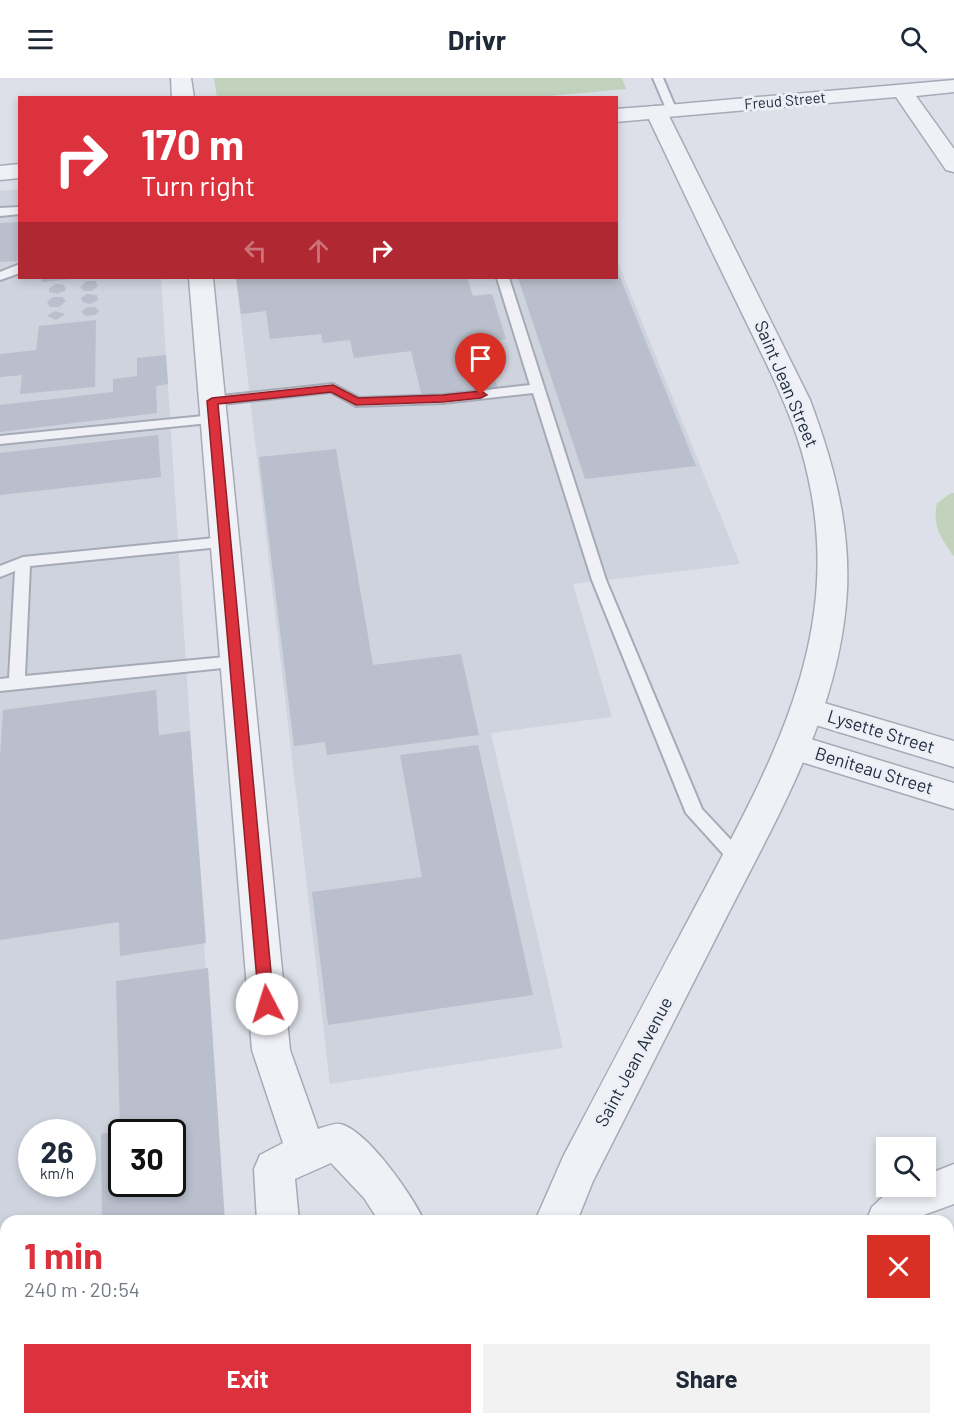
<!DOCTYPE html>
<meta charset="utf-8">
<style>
:root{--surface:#fff;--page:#f2f2f3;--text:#1f2937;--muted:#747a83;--accent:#dc323e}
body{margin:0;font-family:Barlow,sans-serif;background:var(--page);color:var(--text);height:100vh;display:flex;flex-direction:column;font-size:22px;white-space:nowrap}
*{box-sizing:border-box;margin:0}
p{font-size:20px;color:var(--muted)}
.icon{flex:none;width:33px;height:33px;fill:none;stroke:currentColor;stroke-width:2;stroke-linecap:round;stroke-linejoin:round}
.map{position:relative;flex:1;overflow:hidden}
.drawer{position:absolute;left:0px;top:1137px;width:954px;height:210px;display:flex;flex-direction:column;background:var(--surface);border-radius:18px 18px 0 0;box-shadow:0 3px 9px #0003}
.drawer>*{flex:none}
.hud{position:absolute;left:18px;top:18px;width:600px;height:183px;border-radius:0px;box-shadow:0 3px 9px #0003;background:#dc323e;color:#fff;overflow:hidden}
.buttons{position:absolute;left:876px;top:1059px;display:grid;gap:12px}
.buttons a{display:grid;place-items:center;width:60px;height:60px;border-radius:0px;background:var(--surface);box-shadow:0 3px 9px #0003;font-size:30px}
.speed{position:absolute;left:18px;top:1041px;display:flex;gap:12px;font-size:30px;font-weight:700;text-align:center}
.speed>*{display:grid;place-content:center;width:78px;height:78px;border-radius:50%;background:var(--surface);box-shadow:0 3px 9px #0003;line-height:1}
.speed small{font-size:15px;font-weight:400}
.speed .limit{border:3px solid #111;border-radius:9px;background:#fff;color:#111}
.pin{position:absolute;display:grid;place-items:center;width:51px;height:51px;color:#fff;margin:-62px -26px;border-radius:50% 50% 50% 0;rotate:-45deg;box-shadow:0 0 6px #0007}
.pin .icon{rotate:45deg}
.me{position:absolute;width:66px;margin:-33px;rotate:355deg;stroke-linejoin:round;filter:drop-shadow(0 0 4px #0008)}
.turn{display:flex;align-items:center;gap:21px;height:126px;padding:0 24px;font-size:27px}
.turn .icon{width:78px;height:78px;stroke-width:2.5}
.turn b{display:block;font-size:42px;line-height:51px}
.lanes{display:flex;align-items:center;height:57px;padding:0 24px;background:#0003;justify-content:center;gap:30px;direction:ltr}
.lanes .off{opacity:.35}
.round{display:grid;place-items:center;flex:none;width:63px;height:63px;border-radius:0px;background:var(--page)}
.overview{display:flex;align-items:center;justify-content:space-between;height:102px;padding:0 24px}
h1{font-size:36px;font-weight:700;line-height:45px;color:var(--accent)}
.cta{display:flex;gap:12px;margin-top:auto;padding:12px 24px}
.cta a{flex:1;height:69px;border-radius:0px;background:var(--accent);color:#fff;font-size:24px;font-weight:700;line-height:69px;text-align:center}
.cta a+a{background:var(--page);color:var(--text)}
header{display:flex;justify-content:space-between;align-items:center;height:78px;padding:0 24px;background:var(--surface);font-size:27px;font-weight:700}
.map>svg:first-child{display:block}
.built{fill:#ced3de;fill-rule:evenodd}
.green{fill:#c1d3bd}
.building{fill:#b9bfcc;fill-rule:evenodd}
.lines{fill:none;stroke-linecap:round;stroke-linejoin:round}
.service-casing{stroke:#a6aab6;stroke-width:4}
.minor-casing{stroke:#a6aab6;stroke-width:3}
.tertiary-casing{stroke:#a6aab6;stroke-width:3}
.service{fill:#f0f1f6;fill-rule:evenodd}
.minor{fill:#f0f1f6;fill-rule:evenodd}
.tertiary{fill:#f0f1f6;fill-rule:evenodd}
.route{fill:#dc323e;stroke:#8f2028;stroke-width:1.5}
.labels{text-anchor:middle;stroke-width:6;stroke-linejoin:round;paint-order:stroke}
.far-street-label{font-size:15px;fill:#242c40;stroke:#eceff6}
.street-label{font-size:18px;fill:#242c40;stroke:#eceff6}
</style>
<header><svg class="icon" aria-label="menu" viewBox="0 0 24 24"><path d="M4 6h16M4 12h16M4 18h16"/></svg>Drivr<svg class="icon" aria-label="search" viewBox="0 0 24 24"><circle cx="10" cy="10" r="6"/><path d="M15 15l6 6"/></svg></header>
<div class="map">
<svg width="954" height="1347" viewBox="0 0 954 1347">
<rect width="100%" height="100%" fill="#dde0e8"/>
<g class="built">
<path d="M 19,111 L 20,200 L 161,200 L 222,1143 L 6,1143 L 6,1341 L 237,1341 L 237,1347 L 0,1347 L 0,113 ZM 32,1054 L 82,1054 L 82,1106 L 32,1106 ZM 122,1054 L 172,1054 L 172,1106 L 122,1106 Z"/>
<path d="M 617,182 L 740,486 L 573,506 L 612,639 L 491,655 L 563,970 L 330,1006 L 236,200 L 616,200 Z"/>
</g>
<g class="green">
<path d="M 214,0 L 622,0 L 626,11 L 527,20 L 217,20 Z"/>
<path d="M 951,415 L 954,415 L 954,479 C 941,459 932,450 937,425 Z"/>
</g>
<g class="building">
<path d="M 20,144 L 17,183 L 0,184 L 0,145 Z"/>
<path d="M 617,192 L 696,388 L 585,401 L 518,200 L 616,200 Z"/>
<path d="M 42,200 L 73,200 L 73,201 L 41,204 Z"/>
<path d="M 236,200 L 467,200 L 473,218 L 492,216 L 506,261 L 484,263 L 498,311 L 422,319 L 411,273 L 354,280 L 350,262 L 323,265 L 321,256 L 270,261 L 266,233 L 241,236 Z"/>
<path d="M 87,203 L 95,203 L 98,208 L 92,213 L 84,213 L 80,209 Z"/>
<path d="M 56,206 L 64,207 L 66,212 L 57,216 L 49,214 L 49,210 Z"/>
<path d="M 87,216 L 97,217 L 98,222 L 90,226 L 83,224 L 81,220 Z"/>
<path d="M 53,219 L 62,219 L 66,223 L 59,229 L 50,229 L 47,224 Z"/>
<path d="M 87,229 L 95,229 L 99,233 L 95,237 L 86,238 L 81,234 Z"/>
<path d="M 55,233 L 65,236 L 56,242 L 47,238 Z"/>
<path d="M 96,242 L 95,309 L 20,316 L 22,297 L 0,299 L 0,276 L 36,272 L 39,248 Z"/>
<path d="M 166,277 L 168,306 L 156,308 L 157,335 L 0,354 L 0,327 L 113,314 L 113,301 L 137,298 L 137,280 Z"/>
<path d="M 158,357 L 161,399 L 0,417 L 0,375 Z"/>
<path d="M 336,371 L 373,587 L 461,576 L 479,657 L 327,677 L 325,664 L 294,668 L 259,379 Z"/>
<path d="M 156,612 L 159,657 L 190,653 L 206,865 L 120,878 L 119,844 L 0,862 L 0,678 L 3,632 Z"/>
<path d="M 478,667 L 533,917 L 328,947 L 312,814 L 422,799 L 400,677 Z"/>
<path d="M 208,890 L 225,1143 L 102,1143 L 101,1056 L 120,1053 L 116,903 ZM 122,1054 L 172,1054 L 172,1106 L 122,1106 Z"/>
</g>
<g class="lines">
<defs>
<g id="service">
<path d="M 653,0 L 663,0 L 677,33 L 676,35 L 668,35 L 667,33 Z"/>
<path d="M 20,129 L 20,136 L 0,138 L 0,130 Z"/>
<path d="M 20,186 L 20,195 L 0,202 L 0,194 Z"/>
<path d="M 497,200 L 509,200 L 606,502 L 702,731 L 745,777 L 748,782 L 745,787 L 739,789 L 733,787 L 686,735 L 592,502 L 533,315 L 443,325 L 356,328 L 331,314 L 212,327 L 205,323 L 212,319 L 333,306 L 359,320 L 443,317 L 530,307 Z"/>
<path d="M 214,337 L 219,338 L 221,341 L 219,344 L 0,366 L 0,358 Z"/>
<path d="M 225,459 L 230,460 L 232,464 L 230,468 L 30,488 L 25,598 L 236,578 L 242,580 L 244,584 L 242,588 L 0,613 L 0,601 L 9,600 L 15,493 L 0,499 L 0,488 L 23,479 Z"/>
</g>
<g id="minor">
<path d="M 171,0 L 191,0 L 194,20 L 172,20 Z"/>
<path d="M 954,2 L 954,14 L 916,18 L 954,71 L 954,94 L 946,92 L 896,19 L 656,40 L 648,39 L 645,34 L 648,29 L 656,28 Z"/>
<path d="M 189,200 L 213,200 L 290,972 L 318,1051 C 325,1049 334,1045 340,1046 C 367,1052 413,1118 424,1143 L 379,1143 L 364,1120 L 331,1085 L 295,1101 L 299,1143 L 257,1143 L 254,1091 L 260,1077 L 283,1065 L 252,972 Z"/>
<path d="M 807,620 L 954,663 L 954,689 L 796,641 L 791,632 L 796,623 Z"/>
<path d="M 794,656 L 954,705 L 954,731 L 782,678 L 778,669 L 782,660 Z"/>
<path d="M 954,1086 L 954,1126 L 921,1138 L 916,1143 L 866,1143 L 872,1129 L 892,1110 L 926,1108 L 926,1097 Z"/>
<path d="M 858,1341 L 902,1341 L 905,1347 L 859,1347 Z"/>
</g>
<g id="tertiary">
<path d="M 656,28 L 664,29 L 667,34 L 810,322 C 833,384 850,445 847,512 C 841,630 780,734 728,836 C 683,925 638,1014 593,1103 L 577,1143 L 535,1143 L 563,1079 C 606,997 649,915 693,833 C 773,682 853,549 801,371 C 786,322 762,277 740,231 C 709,168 679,104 649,41 L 616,44 L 616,31 Z"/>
<path d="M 20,86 L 20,100 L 0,102 L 0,88 Z"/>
<path d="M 459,1341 L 503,1341 L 502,1347 L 456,1347 Z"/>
</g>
</defs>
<use href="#service" class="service-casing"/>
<use href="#minor" class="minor-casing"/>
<use href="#tertiary" class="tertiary-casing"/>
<use href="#service" class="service"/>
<use href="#minor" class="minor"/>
<use href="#tertiary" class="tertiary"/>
</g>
<path class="route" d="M 333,307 L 358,320 L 443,317 L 481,313 L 487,317 L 481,320 L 443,324 L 356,327 L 331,314 L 218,326 L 274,926 L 272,931 L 267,933 L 261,931 L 259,926 L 207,323 L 212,320 Z"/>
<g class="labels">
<g class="far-street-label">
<text transform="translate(785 23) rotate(-5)" y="5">Freud Street</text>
</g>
<g class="street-label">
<text transform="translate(786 306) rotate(67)" y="6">Saint Jean Street</text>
<text transform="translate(881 654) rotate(17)" y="6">Lysette Street</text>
<text transform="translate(874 693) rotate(17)" y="6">Beniteau Street</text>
<text transform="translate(634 984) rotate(-62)" y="6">Saint Jean Avenue</text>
</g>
</g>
</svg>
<div class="buttons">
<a><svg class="icon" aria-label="search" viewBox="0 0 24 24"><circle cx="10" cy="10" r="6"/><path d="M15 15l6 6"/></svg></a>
</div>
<div class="speed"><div>26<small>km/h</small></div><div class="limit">30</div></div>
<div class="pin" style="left:481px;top:317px;background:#d93025"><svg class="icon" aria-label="arrive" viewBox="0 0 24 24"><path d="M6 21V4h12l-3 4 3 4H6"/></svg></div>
<svg class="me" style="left:267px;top:926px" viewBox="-20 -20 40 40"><circle r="19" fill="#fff"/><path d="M0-13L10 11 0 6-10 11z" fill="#dc323e"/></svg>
<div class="hud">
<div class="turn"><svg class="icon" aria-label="right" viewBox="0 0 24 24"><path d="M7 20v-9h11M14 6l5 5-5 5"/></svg><div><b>170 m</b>Turn right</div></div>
<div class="lanes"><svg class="icon off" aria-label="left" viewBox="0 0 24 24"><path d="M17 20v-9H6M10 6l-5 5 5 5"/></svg><svg class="icon off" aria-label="ahead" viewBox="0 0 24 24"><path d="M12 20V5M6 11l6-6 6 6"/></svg><svg class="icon" aria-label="right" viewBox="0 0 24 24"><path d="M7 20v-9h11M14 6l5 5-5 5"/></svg></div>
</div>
<section class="drawer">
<div class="overview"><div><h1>1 min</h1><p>240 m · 20:54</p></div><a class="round" style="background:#d93025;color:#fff"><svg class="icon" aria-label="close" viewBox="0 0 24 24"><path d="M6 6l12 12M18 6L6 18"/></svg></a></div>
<div class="cta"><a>Exit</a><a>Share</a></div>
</section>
</div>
